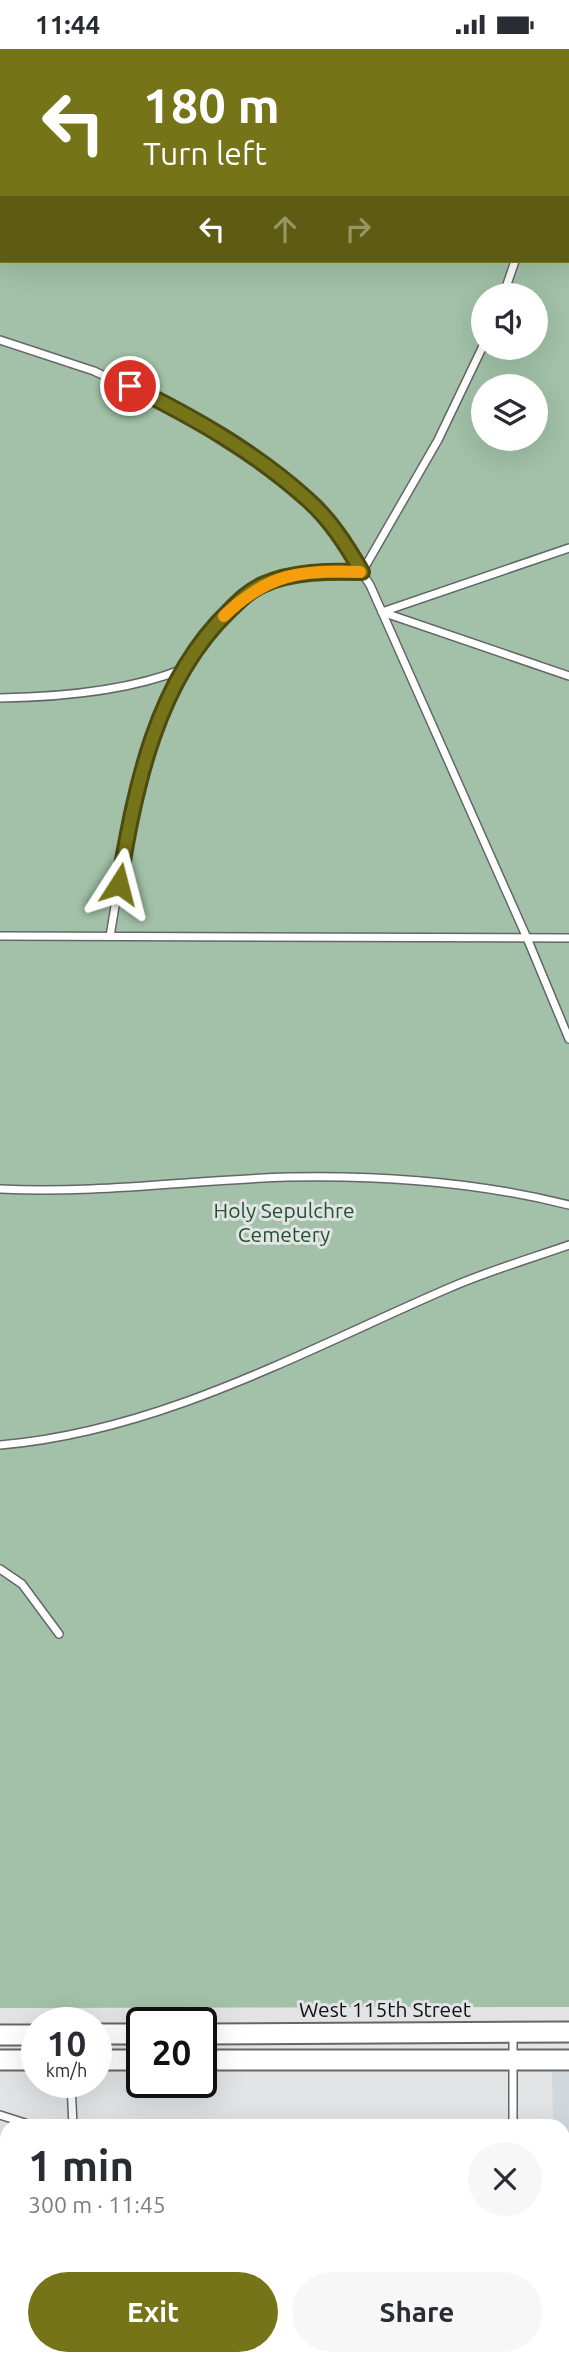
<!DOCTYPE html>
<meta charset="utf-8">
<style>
:root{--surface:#fff;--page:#f7f7f7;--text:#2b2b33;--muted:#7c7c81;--accent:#767418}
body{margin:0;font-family:Ubuntu,sans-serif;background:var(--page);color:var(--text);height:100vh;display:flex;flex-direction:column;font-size:26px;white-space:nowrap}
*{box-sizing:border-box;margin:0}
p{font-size:23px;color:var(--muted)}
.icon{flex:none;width:38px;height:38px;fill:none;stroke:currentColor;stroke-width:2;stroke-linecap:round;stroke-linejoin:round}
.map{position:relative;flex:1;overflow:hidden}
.side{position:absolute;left:0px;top:2070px;width:570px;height:247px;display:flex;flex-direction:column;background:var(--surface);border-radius:21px 21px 0 0;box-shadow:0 7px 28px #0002}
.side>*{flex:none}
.top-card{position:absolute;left:0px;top:0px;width:570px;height:214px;box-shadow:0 7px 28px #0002;background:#767418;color:#fff;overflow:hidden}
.controls{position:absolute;left:471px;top:234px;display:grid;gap:14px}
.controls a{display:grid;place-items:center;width:77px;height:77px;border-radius:50%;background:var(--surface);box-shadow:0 7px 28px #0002;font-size:35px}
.speed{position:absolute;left:21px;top:1958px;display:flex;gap:14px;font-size:35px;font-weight:700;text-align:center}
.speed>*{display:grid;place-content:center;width:91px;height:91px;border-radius:50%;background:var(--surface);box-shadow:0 7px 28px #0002;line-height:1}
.speed small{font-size:18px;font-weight:400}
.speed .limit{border:4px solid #111;border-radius:10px;background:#fff;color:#111}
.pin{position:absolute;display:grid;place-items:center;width:60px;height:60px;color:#fff;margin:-30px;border:4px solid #fff;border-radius:50%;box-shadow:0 2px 7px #0007}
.me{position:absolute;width:77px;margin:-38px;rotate:9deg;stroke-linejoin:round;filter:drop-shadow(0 0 5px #0008)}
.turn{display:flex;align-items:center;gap:24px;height:147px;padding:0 28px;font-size:32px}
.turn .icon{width:91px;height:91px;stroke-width:2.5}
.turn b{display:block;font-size:49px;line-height:60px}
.lanes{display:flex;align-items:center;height:66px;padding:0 28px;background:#0003;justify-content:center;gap:35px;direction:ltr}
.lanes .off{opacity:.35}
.round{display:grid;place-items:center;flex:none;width:74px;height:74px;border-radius:37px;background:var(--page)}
.overview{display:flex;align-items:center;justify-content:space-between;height:119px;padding:0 28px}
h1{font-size:42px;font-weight:700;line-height:52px}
.action{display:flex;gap:14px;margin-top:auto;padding:14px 28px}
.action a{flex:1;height:80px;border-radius:42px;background:var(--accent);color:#fff;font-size:28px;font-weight:700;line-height:80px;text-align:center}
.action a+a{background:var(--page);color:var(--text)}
.status{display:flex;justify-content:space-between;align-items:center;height:49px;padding:0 35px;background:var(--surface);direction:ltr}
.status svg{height:19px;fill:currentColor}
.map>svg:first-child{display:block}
.built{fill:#d0d8de}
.green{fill:#a2c1a8;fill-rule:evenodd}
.building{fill:#e0c1dc}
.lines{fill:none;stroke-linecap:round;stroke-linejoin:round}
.lane-casing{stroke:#656668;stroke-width:10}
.secondary-casing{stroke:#656668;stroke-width:23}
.lane{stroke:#fff;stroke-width:7}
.secondary{stroke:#fff;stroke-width:19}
.route-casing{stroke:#4d4b10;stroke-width:18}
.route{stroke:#767418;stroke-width:12}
.slow{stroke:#f59e0b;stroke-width:12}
.labels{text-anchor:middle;stroke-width:6;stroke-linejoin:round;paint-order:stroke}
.park-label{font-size:21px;fill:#21522f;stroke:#e1e3e4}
.street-label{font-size:21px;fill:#111112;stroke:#e1e3e4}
</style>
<div class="status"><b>11:44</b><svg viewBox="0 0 49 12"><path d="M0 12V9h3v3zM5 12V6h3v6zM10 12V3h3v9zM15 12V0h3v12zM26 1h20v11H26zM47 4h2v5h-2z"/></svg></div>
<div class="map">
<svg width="569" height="2316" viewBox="0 0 569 2316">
<rect width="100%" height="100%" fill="#e1e3e4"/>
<path class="built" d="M 552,2023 L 569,2023 L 569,2316 L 556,2316 L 556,2310 L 564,2310 L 564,2077 L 553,2077 Z"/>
<path class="green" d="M 0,21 L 2,212 L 569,212 L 569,24 L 569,1958 L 0,1959 ZM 483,247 L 536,247 L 536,299 L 483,299 ZM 483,338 L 536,338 L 536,390 L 483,390 Z"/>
<path class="building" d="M 204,2310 L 482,2310 L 482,2316 L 207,2316 Z"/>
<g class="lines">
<defs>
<g id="lane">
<path d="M 0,131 L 2,131"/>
<path d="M 503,247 L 515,212"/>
<path d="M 0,291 L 94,322 L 198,371 L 308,450 L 329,473 L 370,536 L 527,889 L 569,990"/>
<path d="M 382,563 L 569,627"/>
<path d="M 382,563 L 569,499"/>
<path d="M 0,649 C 58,648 129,642 183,620"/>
<path d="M 0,887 L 569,889"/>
<path d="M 110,887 C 129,779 141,647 225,566 C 237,555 248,543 262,536 C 293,522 330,522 362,523 L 438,391 L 483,297"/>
<path d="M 0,1140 C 96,1145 192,1131 288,1128 C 382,1126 478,1133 569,1156"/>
<path d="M 0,1396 C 161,1382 303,1302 449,1239 C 488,1222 529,1210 569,1196"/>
<path d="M 0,1520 L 22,1535 L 59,1585"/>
<path d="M 71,2034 L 73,2077"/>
<path d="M 0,2066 L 25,2074 L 27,2077"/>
<path d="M 513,2077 L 513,1984"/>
<path d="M 0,2115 L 7,2115"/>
<path d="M 0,2159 L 7,2159"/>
<path d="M 131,2310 L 133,2316"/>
<path d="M 515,2310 L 515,2316"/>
</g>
<g id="secondary">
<path d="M 96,1985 L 142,1985"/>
<path d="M 201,1985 L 569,1983"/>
<path d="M 0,1986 L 37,1986"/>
<path d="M 0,2011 L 37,2011"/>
<path d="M 96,2011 L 142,2011"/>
<path d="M 201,2011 L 569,2011"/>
</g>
</defs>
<use href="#lane" class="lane-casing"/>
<use href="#secondary" class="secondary-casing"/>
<use href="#lane" class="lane"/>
<use href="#secondary" class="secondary"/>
</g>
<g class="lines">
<defs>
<path id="route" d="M 119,835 C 135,739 156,632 229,562 C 239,552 249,542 262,536 C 292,522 330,522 362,523 C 347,497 330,470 307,450 C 255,403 193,368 130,337"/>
</defs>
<use href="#route" class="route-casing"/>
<use href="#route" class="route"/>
<path class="slow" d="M 224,567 C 267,525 302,520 360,523"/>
</g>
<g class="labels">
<g class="park-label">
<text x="284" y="1169">Holy Sepulchre<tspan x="284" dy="24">Cemetery</tspan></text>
</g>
<g class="street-label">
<text x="385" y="1968">West 115th Street</text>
</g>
</g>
</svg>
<div class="controls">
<a><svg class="icon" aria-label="sound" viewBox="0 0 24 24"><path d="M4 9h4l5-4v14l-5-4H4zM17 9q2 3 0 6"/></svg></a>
<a><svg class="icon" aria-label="layers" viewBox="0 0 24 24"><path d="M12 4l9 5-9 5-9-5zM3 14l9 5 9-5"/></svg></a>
</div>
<div class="speed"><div>10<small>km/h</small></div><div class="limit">20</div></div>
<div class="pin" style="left:130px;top:337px;background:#d93025"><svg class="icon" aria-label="arrive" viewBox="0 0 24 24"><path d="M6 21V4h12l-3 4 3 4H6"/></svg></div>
<svg class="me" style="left:119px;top:835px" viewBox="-20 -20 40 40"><path d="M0-17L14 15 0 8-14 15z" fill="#767418" stroke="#fff" stroke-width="4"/></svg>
<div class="top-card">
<div class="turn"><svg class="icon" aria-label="left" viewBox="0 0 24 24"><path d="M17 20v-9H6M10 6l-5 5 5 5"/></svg><div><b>180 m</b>Turn left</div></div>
<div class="lanes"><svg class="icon" aria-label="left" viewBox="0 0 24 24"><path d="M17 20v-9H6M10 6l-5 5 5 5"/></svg><svg class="icon off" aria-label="ahead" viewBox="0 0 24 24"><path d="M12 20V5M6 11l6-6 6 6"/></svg><svg class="icon off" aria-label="right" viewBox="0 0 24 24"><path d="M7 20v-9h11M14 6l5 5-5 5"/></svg></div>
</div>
<section class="side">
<div class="overview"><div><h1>1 min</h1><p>300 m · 11:45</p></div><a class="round"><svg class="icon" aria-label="close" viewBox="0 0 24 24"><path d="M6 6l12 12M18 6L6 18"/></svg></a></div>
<div class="action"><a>Exit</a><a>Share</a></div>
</section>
</div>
